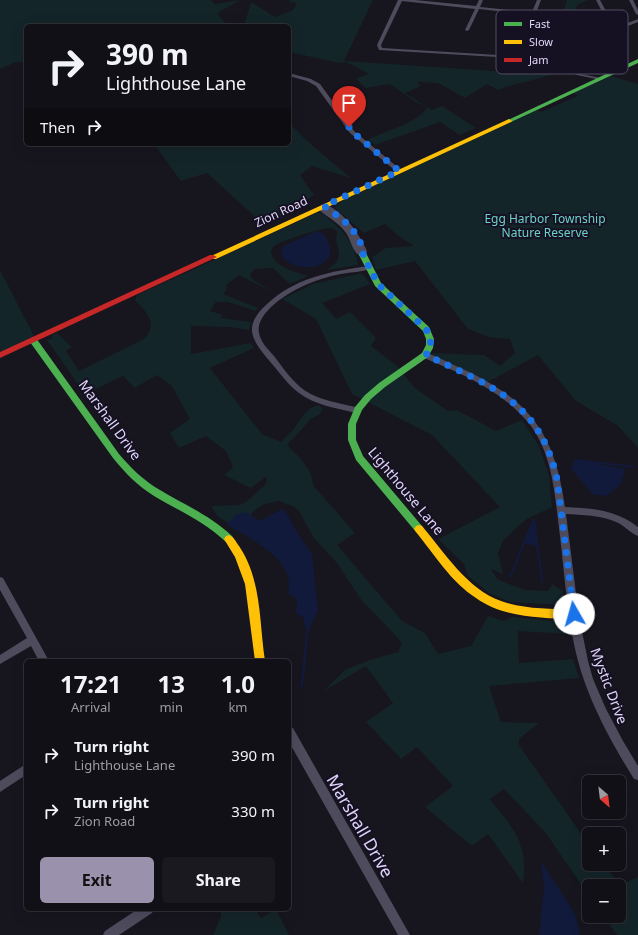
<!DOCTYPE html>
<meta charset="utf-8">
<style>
:root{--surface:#111016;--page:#1a191f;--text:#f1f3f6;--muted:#9c9da1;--line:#303035;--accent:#9a92ad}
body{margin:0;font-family:"Noto Sans",sans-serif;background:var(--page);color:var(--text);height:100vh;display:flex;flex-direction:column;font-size:15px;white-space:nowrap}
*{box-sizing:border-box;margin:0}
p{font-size:13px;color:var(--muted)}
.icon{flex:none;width:22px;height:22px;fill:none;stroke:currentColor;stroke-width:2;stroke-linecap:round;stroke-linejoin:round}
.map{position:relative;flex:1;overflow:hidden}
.drawer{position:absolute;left:24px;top:659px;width:267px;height:252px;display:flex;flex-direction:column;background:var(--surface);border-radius:6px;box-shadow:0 4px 16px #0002,0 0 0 1px var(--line)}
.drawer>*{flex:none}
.top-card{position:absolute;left:24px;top:24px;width:267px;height:122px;border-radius:6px;box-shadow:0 4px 16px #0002,0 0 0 1px var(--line);background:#111016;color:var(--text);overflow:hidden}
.needle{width:26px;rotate:152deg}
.tools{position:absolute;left:582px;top:775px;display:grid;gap:8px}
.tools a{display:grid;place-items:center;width:44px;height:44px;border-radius:6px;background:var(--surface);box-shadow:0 4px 16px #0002,0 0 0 1px var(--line);font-size:20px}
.pin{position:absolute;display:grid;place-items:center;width:34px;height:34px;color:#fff;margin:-41px -17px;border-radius:50% 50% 50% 0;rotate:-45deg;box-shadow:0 0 4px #0007}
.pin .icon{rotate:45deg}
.me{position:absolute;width:44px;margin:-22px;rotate:353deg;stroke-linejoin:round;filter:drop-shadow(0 0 3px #0008)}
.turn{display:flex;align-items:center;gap:14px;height:84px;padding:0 16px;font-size:18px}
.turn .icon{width:52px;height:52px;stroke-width:2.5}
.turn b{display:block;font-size:28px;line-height:34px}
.then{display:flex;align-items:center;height:38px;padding:0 16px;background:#0003;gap:8px;font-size:15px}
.eta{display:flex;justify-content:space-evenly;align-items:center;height:68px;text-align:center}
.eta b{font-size:24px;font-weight:700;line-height:28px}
.button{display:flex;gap:8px;margin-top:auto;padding:8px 16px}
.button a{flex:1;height:46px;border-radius:6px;background:var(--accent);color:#111;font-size:16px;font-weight:700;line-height:46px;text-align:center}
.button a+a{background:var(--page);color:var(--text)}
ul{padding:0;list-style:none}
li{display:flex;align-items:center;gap:12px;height:56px;padding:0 16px}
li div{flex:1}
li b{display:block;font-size:15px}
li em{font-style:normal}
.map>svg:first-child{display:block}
.green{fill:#142529}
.water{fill:#121a3c}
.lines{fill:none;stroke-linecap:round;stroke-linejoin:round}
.stream-far1{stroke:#121a3c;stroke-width:2}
.stream{stroke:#121a3c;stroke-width:2.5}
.street{fill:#4e4b5d;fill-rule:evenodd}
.fast{fill:#4caf50;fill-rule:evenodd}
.slow{fill:#ffc107;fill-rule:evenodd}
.jam{fill:#c62828;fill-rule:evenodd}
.route{stroke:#1a73e8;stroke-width:7;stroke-dasharray:0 12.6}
.labels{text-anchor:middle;stroke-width:4;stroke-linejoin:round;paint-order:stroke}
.far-street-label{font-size:12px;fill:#e0d6fa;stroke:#161122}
.far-park-label{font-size:12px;fill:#6bd1c9;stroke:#161122}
.street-label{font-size:14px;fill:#e0d6fa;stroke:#161122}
.near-street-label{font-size:17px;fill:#e0d6fa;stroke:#161122}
.key{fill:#161122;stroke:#534c63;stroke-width:1}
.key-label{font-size:11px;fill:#e0d6fa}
</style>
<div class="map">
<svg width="638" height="935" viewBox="0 0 638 935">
<rect width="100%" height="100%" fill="#17151e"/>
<g class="green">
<path d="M 0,0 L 211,0 L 214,4 L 241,0 L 217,13 L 227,25 L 232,26 L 26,26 L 26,62 L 16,62 L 0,69 Z"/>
<path d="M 290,0 L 373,0 L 344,61 L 525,73 L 538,72 L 539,61 L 548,62 L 567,0 L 588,0 L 577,5 L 572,26 L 583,29 L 556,41 L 572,49 L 563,54 L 591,67 L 580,71 L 561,61 L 550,65 L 550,75 C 533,81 515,83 498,90 L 487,84 L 465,98 L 438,83 L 417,82 L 421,86 L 405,93 L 432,110 L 442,106 L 476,128 L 460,135 L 440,122 L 375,145 L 368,140 C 383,131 419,123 427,107 L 416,102 L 390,84 L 365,88 L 356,78 L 369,74 L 346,62 L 339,63 L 289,52 L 289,26 L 244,26 L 251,2 L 275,17 L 293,10 L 297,3 L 289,2 Z"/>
<path d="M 611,76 L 638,84 L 638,448 L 618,426 L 576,401 L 538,355 L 486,383 L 455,368 L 431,353 L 484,355 L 500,366 L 515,353 L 510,339 L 489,337 L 468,329 L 415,261 L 376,270 L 372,257 L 386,248 L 414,246 L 396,234 L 385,224 L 364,233 L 334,207 L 347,198 L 537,110 L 541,112 L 578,96 L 573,93 Z"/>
<path d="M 289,123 L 306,140 L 351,178 L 312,166 L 300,175 L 314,195 L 281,217 L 264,225 L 207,173 L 181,181 L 154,144 L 289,144 Z"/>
<path d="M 317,213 L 321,213 C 340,227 354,240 358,265 L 327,270 C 349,256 333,249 337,231 L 332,228 C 323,227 280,241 274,246 C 272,248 272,249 271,252 C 274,267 295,272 308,276 L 290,284 L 273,268 L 254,269 L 250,275 L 252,279 L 275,293 L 239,275 L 225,286 L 228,287 L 223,294 L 258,308 L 256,311 L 228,302 L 216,302 L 210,311 L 223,315 L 221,318 L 251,322 L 249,330 L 230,327 L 191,326 L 191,354 L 251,343 L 254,348 L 210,368 L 262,434 L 281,442 C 285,437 291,433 295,427 C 302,418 306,408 318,405 L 323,408 L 320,414 L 311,419 L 287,445 C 299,457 312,467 313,485 L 355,533 L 337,545 L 402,621 L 425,633 L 438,654 L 471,646 L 488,616 L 504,621 L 512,617 L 563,622 L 567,626 L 568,634 L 518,631 L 519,663 L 573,659 L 579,678 L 489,686 L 501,722 L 539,723 L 519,739 L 519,745 L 589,845 L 589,864 L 603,864 L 620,885 L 638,877 L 638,935 L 617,935 L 603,916 L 619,916 L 619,886 L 589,886 L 589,896 L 545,832 L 504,789 L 490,799 C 513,828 529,844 523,883 L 488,834 L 472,846 L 425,807 L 453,786 L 417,747 L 401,759 L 366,722 L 393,703 L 366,666 L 324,691 L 346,669 L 373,659 L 398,652 L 402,644 L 398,638 L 362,601 L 337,563 L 313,537 L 299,511 L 295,507 L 279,501 L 265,504 L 256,509 L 238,528 L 218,517 L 211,506 L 239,505 L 246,502 L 266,484 L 267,476 L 251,488 L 224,475 L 233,467 L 226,451 L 206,436 L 179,448 L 170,433 L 190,419 L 172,386 L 157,375 L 135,388 L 123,376 L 85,394 L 47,340 L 53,338 L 51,335 L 57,333 L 72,347 L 66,351 L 79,371 L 144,339 C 159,323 146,312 135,300 L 137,295 Z"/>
<path d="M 0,270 L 34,336 L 0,352 Z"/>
<path d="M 362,273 L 370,284 L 322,303 L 336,319 L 350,312 L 376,338 L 371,346 L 397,366 L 415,388 L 448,411 L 457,410 L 496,431 L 522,420 L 539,446 L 549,475 L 552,507 L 525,520 L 503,541 L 498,553 L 503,574 L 491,569 L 497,579 L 506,583 L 526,590 L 548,591 L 552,584 L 563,591 L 564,602 L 562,605 L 510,602 L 489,593 L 468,576 L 464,564 L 438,539 L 500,507 L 432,435 L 352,394 L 316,319 L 282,299 L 313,284 Z"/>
<path d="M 221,909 L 255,909 L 261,918 L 276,909 L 289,935 L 213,935 L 221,916 Z"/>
</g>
<g class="water">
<path d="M 317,231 C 325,233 326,236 329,244 C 339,274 284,273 281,252 L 284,246 Z"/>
<path d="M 576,460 L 625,469 L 621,484 L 606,496 L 594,494 L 572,468 Z"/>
<path d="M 282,509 L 286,512 L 298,534 L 312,554 L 318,610 L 307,634 L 303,617 L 296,613 L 297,599 L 288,593 C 297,560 249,538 226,524 L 237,514 L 246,512 L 260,521 Z"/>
<path d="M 534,519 L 537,546 L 524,543 Z"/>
<path d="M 541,861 L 575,914 L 580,935 L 539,935 L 544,888 Z"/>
</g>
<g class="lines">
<g class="stream-far1">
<path d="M 594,494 L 572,468 L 576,460 L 634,467"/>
<path d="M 510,577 L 534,519 L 542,581"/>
</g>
<path class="stream" d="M 302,686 L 307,634"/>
<g class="street">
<path d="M 398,0 L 415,0 L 476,6 L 479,0 L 483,0 L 480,7 L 532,12 L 537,0 L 541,0 L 536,13 L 537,14 L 535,15 L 521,53 L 515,58 L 379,50 L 377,45 ZM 402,1 L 475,9 L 465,30 L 467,31 L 469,30 L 479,9 L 531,15 L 517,52 L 514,56 L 382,48 L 381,45 Z"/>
<path d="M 596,0 L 600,0 L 615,28 L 638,19 L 638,22 L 578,46 L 574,46 L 574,44 L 611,29 Z"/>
<path d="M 629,0 L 633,0 L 638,10 L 638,15 L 636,14 Z"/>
<path d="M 289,73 L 311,79 L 320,84 L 354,131 L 401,170 L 401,172 L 397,172 L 350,133 L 316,86 L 307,81 L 289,76 Z"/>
<path d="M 575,73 L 601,78 L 603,79 L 601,80 L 577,75 L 575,74 Z"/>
<path d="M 325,204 C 344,212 359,233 367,251 L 365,256 C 353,258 352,241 346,233 C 339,222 326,217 317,208 L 320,206 L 327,210 L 322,206 Z"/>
<path d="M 369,266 L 371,267 L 371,269 C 361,272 351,272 341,274 C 315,279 291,289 271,307 C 264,314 257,323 259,333 C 261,343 268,349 274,356 C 283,368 292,381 304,390 C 320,401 341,403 359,408 L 360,410 L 359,412 L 356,413 C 337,408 314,405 299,393 C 288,385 281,374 272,364 C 265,355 253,343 252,331 C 251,321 259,311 266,305 C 294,278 331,271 369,266 Z"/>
<path d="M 425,352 C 439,357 453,365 467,371 C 532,402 555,436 565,507 C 591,508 617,510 638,527 L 638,536 C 630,533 624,525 616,522 C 601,515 582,515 566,514 L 579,617 L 588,661 L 593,679 L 606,709 L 623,741 L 638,766 L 638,780 L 634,779 C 608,737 584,693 574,644 C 567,609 564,572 560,536 C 555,499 554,458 531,426 C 504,391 462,374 422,357 L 421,355 L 422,353 Z"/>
<path d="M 0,577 L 3,578 L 49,661 L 39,661 L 31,646 L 0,664 L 0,655 L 27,638 L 0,590 Z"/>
<path d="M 289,727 L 293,728 L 410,935 L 398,935 L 289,742 Z"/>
<path d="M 26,764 L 26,775 L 0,792 L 0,781 Z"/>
<path d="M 138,909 L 154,909 L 152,913 L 119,935 L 103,935 L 105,931 Z"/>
</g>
<g class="fast">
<path d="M 638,59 L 638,63 L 511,122 L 506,121 Z"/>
<path d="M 360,253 L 366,253 L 381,283 L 429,327 L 434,339 L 433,348 L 428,357 L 385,387 L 371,399 L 362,410 L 356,424 L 356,440 L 363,456 L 422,526 L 424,529 L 422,532 L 419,533 L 416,532 L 356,460 L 348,440 L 348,424 L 355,407 L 365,395 L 379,383 L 422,353 L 426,345 L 426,339 L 423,331 L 375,286 L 359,255 Z"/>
<path d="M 33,337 L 36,338 L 119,454 C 131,468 144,481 160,490 C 185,505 211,516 232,536 L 234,539 L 232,542 L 229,543 L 226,542 C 204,521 179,511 154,496 C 138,486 125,473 113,458 L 30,342 L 29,340 Z"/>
</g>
<g class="slow">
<path d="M 509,119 L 512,121 L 511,122 L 216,259 L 210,259 L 209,257 Z"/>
<path d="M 419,525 L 422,526 C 445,553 467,589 501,601 C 524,609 550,609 574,609 L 578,611 L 579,614 L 578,617 L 574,619 C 541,618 504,618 476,598 C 451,582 434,554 416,532 L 414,529 L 416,526 Z"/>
<path d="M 229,535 C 234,537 236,542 239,546 C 262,580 259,622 265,661 L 255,661 L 245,584 L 235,557 L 224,539 L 226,536 Z"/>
</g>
<path class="jam" d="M 210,255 L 213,255 L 217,257 L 0,358 L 0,352 Z"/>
</g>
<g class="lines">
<path class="route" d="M 349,127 L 356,135 L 399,171 L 324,206 C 345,221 354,226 364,251 L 363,255 L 378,284 L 426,329 C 432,339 432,346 426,355 C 490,386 540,401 557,479 L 574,614"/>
</g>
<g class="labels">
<g class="far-street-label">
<text transform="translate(281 212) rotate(-25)" y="4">Zion Road</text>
</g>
<g class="far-park-label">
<text x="545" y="223">Egg Harbor Township<tspan x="545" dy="14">Nature Reserve</tspan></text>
</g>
<g class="street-label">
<text transform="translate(110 420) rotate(54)" y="5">Marshall Drive</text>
<text transform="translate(406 491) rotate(50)" y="5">Lighthouse Lane</text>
<text transform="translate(609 686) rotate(69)" y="5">Mystic Drive</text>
</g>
<g class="near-street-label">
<text transform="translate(360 826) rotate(60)" y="6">Marshall Drive</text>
</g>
</g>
<rect x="496" y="10" width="132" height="64" rx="6" class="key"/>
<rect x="504" y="22" width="18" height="4" fill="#4caf50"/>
<rect x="504" y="40" width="18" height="4" fill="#ffc107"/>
<rect x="504" y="58" width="18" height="4" fill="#c62828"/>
<g class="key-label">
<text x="529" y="28">Fast</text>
<text x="529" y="46">Slow</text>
<text x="529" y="64">Jam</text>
</g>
</svg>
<div class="tools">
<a><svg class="needle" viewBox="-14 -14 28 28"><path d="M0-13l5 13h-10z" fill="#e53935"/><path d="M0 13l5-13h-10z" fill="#9c9da1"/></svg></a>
<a>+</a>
<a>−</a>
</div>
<div class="pin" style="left:349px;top:127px;background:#d93025"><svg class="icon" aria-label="arrive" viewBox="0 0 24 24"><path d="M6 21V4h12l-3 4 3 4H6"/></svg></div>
<svg class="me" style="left:574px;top:614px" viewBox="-20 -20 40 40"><circle r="19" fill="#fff"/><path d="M0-13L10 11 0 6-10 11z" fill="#1a73e8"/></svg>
<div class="top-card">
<div class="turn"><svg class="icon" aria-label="right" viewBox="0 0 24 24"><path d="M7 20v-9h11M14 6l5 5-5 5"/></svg><div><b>390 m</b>Lighthouse Lane</div></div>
<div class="then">Then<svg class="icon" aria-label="right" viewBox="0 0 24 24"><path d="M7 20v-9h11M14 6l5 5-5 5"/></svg></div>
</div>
<section class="drawer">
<div class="eta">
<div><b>17:21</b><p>Arrival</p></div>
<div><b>13</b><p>min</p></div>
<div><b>1.0</b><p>km</p></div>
</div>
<ul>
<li><svg class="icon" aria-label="right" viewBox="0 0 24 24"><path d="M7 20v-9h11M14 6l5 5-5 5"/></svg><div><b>Turn right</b><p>Lighthouse Lane</p></div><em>390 m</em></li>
<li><svg class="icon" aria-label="right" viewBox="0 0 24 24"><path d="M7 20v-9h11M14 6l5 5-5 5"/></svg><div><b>Turn right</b><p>Zion Road</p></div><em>330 m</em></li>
</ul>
<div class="button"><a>Exit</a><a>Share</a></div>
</section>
</div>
